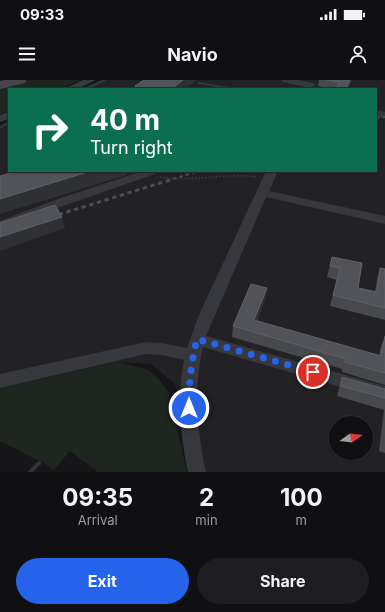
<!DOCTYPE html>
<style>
:root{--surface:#101012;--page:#1e1e20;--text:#f1f3f6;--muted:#9c9d9f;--line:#303032;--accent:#2563eb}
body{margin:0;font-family:Inter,sans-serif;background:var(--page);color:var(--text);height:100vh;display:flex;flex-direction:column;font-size:15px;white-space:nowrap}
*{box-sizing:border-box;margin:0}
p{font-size:13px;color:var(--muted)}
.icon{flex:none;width:22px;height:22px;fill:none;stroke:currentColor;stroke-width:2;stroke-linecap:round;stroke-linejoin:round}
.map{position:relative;height:392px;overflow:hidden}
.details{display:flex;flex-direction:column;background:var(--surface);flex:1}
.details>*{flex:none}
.banner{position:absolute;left:8px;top:8px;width:369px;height:84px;border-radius:0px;box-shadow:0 1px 3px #0004,0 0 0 1px var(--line);background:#0b6e4f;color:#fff;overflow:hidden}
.needle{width:26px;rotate:76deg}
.tools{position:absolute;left:329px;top:336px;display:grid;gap:8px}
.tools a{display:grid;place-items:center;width:44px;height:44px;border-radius:50%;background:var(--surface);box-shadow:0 1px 3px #0004,0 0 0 1px var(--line);font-size:20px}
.pin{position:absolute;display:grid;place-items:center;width:34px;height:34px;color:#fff;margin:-17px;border:2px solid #fff;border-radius:50%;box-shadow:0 1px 4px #0007}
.me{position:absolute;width:44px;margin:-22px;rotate:0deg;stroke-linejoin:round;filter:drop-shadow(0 0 3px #0008)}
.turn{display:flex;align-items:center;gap:14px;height:84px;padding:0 16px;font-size:18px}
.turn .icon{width:52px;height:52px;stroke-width:2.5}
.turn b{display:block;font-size:28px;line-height:34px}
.eta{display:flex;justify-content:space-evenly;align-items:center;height:68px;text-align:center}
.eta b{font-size:24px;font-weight:700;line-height:28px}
.action{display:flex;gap:8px;margin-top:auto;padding:8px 16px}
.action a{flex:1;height:46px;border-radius:24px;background:var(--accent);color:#fff;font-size:16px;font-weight:700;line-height:46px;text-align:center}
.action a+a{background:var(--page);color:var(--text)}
.status{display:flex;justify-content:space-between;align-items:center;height:28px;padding:0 20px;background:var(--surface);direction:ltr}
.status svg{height:11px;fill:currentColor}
header{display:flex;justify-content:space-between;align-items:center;height:52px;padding:0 16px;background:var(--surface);font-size:18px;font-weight:700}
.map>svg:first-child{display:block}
.built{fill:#222225;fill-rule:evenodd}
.green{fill:#1e261f}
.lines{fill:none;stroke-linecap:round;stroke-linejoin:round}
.stream-far1{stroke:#2c353c;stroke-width:2.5}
.stream{stroke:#2c353c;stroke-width:4}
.path{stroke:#3d3f44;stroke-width:1.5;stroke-dasharray:1.5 2;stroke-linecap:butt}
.lane{fill:#37383d;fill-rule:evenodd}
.street{fill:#37383d;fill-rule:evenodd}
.secondary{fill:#45474d;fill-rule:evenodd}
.rail-far1{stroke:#4a4c52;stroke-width:2;stroke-dasharray:3.5 3;stroke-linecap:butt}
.rail{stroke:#4a4c52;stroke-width:3;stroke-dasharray:4.5 3.5;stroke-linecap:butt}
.wall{fill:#47494d}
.shaded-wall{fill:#2f3033}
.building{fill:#525359;stroke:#5f6168}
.route{stroke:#2563eb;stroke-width:7;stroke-dasharray:0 12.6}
</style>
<div class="status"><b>09:33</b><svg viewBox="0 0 49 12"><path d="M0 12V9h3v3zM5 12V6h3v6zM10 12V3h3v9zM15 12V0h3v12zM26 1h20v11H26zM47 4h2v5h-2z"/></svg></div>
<header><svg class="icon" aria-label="menu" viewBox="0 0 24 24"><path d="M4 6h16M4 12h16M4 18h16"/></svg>Navio<svg class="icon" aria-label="person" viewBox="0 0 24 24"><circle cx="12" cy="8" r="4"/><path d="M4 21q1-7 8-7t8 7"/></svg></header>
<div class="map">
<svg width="385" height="392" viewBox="0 0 385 392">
<rect width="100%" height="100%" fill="#161618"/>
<path class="built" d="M 102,0 L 385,0 L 385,392 L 196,392 L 175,304 L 151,284 L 117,282 L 0,308 L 0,45 L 9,41 L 9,91 L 376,91 L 376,9 L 81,9 ZM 336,343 L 366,343 L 366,373 L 336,373 Z"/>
<g class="green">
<path d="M 29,0 L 81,0 L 59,9 L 9,9 L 9,31 L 0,34 L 0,7 Z"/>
<path d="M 117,282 L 146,289 L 158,298 L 168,311 L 187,392 L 98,392 L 70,371 L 54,390 C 46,384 38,380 29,376 C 19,372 11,365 0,362 L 0,308 Z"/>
</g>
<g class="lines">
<g class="stream-far1">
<path d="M 85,9 L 105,0"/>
<path d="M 0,47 L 9,43"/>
</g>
<path class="stream" d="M 30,392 L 39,383"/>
<path class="path" d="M 160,97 C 193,103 224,92 257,97"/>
<path class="lane" d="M 198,2 L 235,8 L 237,9 L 227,9 L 200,4 L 198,4 Z"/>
<g class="street">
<path d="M 83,0 L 96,0 L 77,9 L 64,9 Z"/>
<path d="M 281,0 L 299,0 L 313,3 L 315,5 L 310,8 L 283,2 Z"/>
<path d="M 376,30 L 385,32 L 385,38 L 376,36 Z"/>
<path d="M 9,32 L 9,39 L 0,42 L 0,35 Z"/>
<path d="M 143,91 L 157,92 L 155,94 L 66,125 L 0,150 L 0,141 L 58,119 Z"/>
<path d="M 266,91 L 278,91 L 269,111 L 385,136 L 385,144 L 266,117 L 206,256 L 385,306 L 385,320 L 203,267 C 193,308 197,351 206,392 L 188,392 C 180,355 177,317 184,280 L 162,275 L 146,274 L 0,308 L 0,294 L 146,262 L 162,263 L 187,268 L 198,237 Z"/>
</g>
<path class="secondary" d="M 4,0 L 26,0 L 25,3 L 0,9 L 0,1 Z"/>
<g class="rail-far1">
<path d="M 376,38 L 385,37"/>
<path d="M 167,101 L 198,91"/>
</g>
<path class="rail" d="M 51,137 L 170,100"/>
</g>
<g class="wall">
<path d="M 144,0 L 196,0 L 184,9 L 136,9 L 135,6 Z"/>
<path d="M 319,0 L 352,0 L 348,9 L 336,9 L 318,6 Z"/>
<path d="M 332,177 L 358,208 L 375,212 L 377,199 L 380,188 L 385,189 L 385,240 L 330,226 L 337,200 L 327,197 Z"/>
<path d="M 265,219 L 257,241 L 379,275 L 381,266 L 385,256 L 385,305 L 342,292 L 342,289 L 232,257 L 233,246 Z"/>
<path d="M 342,297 L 385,309 L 385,373 L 379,371 L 384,330 L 337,316 L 339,308 Z"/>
</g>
<g class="shaded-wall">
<path d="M 183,0 L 196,0 L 184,9 L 171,9 Z"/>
<path d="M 350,0 L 352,0 L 348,9 L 346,9 Z"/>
<path d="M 91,91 L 127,91 L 127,95 L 0,134 L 0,119 Z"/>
<path d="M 62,137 L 65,148 L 0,171 L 0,157 Z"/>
<path d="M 267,208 L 265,219 L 253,251 L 254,240 Z"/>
</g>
<g class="building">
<path d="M 144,0 L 183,0 L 171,9 L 145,9 L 135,6 Z"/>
<path d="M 327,0 L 350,0 L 346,9 L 336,9 L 339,2 Z"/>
<path d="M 18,91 L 91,91 L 0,119 L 0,96 Z"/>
<path d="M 55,125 L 62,137 L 0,157 L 0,143 Z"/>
<path d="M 332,177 L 362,183 L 358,208 L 377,212 L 380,188 L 385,189 L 385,228 L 333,215 L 340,188 L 330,186 Z"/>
<path d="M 251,204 L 267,208 L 254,240 L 381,276 L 385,256 L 385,293 L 345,282 L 346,279 L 233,246 Z"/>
<path d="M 342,297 L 385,309 L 385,318 L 341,306 Z"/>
</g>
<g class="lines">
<path class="route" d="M 189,328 C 189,304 191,282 197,259 L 313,292"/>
</g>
</svg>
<div class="tools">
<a><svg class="needle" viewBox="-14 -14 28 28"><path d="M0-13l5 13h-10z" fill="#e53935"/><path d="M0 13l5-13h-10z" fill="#9c9d9f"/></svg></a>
</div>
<div class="pin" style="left:313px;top:292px;background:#d93025"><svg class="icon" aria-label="arrive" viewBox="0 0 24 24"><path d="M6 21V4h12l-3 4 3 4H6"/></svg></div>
<svg class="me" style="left:189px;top:328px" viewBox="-20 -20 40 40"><circle r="17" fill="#2563eb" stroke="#fff" stroke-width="3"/><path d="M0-11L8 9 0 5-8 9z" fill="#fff"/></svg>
<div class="banner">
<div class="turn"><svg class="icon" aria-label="right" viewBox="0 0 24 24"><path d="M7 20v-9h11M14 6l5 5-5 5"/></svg><div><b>40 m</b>Turn right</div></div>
</div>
</div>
<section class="details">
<div class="eta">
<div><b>09:35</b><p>Arrival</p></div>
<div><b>2</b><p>min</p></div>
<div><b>100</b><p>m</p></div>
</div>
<div class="action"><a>Exit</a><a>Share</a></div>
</section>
